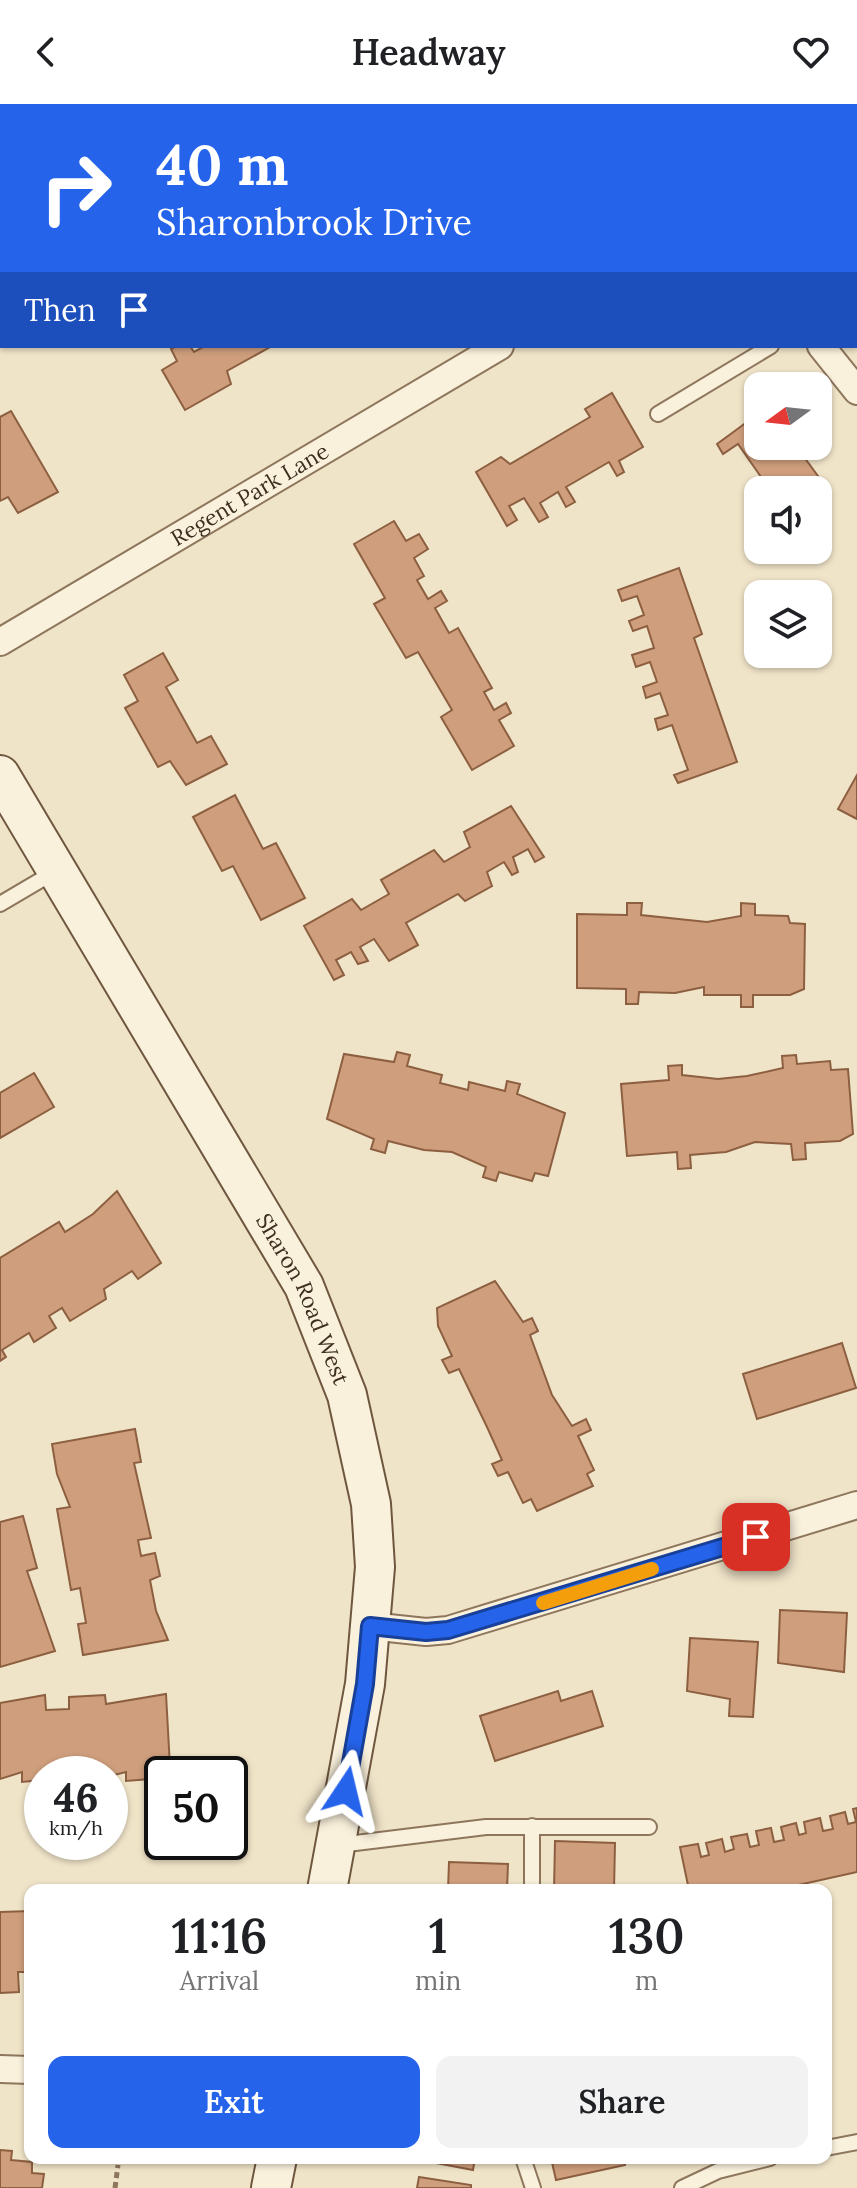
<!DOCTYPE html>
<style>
:root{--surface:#fff;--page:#f2f2f2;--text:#202124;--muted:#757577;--accent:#2563eb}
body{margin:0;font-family:Lora,serif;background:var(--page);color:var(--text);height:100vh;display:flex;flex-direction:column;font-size:30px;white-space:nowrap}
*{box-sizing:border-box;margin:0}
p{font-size:26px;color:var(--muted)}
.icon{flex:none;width:44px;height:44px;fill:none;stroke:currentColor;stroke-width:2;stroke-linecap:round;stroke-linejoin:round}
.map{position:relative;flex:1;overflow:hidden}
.drawer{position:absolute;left:24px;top:1780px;width:808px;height:280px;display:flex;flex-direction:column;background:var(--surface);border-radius:16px;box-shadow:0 2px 6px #0004}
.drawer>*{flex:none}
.top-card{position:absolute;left:0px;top:0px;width:858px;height:244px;box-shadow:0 2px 6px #0004;background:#2563eb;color:#fff;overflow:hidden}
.needle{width:52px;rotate:255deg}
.tools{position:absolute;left:744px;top:268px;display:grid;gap:16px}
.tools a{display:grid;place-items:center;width:88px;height:88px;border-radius:16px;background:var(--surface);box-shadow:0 2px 6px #0004;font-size:40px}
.speed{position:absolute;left:24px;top:1652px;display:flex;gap:16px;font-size:40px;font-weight:700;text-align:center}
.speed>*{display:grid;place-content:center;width:104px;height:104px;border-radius:50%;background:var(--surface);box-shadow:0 2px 6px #0004;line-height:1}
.speed small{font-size:20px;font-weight:400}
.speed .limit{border:4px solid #111;border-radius:12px;background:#fff;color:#111}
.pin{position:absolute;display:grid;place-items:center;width:68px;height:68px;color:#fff;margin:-34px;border-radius:16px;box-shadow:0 4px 12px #0006}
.me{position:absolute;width:88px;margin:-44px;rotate:10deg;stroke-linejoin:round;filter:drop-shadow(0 0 6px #0008)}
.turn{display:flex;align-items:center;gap:28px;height:168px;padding:0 24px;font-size:36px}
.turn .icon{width:104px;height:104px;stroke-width:2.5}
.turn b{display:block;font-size:56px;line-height:68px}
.then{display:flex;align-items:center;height:76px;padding:0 24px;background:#0003;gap:16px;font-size:30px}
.eta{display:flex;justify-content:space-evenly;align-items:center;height:136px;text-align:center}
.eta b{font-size:48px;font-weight:600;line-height:56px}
.button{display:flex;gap:16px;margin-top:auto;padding:16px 24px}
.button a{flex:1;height:92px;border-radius:16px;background:var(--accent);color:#fff;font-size:32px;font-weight:600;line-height:92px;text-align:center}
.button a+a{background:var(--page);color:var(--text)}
header{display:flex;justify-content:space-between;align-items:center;height:104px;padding:0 24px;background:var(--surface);font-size:36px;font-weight:600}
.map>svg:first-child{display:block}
.building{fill:#cf9f7d;stroke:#8d5f41;stroke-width:2}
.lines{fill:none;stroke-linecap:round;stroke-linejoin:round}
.service-casing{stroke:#8d765c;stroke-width:18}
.minor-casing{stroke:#8d765c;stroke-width:30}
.secondary-casing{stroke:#6f573f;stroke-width:42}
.path{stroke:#8d765c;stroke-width:5;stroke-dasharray:6 4;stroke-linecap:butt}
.service{stroke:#faf1dc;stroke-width:14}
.minor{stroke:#faf1dc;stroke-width:26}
.secondary{stroke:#faf1dc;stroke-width:38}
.route-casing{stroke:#184099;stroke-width:20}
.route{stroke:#2563eb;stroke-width:14}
.slow{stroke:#f59e0b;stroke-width:14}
.labels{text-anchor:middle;stroke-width:6;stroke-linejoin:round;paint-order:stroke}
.street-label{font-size:22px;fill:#3d2e20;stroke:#f7eed8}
</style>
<header><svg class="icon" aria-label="back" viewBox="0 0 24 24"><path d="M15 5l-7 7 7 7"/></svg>Headway<svg class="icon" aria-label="heart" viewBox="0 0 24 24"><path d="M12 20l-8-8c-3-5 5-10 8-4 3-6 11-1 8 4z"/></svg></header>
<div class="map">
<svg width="857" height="2084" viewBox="0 0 857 2084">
<rect width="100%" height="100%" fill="#f0e4c8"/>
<g class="building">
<path d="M 0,0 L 42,0 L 43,2 L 2,2 L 2,24 Z"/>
<path d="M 175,0 L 230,0 L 231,2 L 176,2 Z"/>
<path d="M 177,242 L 190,242 L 194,248 L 205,242 L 272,242 L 227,267 L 231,280 L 185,306 L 162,266 L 177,257 L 171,245 Z"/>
<path d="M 612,289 L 643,343 L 619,357 L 624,368 L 617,372 L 609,358 L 566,383 L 575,398 L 566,403 L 558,388 L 540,399 L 548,413 L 539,418 L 524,394 L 509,402 L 517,416 L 507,422 L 476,368 L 501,353 L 510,360 L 590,313 L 585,305 Z"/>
<path d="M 11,307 L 58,388 L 18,409 L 8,393 L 0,397 L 0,313 Z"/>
<path d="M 758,310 L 758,342 L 796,342 L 823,379 L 811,386 L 758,386 L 758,398 L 748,383 L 761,373 L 738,340 L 723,350 L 717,340 Z"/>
<path d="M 394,417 L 406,437 L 419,430 L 428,445 L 414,454 L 424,472 L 417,476 L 428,495 L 441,487 L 447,497 L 435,504 L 449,529 L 458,524 L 492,584 L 484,588 L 494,606 L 506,599 L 511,609 L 499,616 L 514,642 L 472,666 L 441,613 L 452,606 L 418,548 L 406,554 L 374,500 L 385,494 L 354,440 Z"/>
<path d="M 679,464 L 702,530 L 694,534 L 737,658 L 678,679 L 674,671 L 688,666 L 672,621 L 658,626 L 655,615 L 668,611 L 660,589 L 646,594 L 643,583 L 657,578 L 650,558 L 636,563 L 632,551 L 654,544 L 647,522 L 633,527 L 629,517 L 644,511 L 637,492 L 622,497 L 618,486 Z"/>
<path d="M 163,549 L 178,576 L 166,583 L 197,639 L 211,632 L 227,660 L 186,681 L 170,657 L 158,663 L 125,604 L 138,597 L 124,571 Z"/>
<path d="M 857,671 L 857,715 L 838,705 Z"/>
<path d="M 235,691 L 263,745 L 276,739 L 305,794 L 261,816 L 233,762 L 222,767 L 193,713 Z"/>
<path d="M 511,702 L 544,753 L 535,758 L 528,745 L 513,753 L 518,768 L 512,771 L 504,758 L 487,768 L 492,782 L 465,797 L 458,790 L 406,819 L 418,841 L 389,857 L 374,835 L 360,843 L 368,857 L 358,860 L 351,848 L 336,856 L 344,871 L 334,876 L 304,822 L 352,795 L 361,806 L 389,790 L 381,776 L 434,746 L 444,758 L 470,743 L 464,728 Z"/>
<path d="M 627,799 L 642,799 L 641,811 L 707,818 L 741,812 L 741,799 L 755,800 L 755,811 L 788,812 L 790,819 L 805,820 L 804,885 L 790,891 L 753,891 L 753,903 L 741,903 L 741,891 L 704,891 L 704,883 L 675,889 L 639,888 L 638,900 L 626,900 L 626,885 L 577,884 L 577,810 L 627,811 Z"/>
<path d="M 397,948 L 410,951 L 407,962 L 442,971 L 440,979 L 468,986 L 469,978 L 505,987 L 507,977 L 520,980 L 517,990 L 565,1009 L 548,1072 L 535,1069 L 532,1077 L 499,1068 L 496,1077 L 483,1073 L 486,1063 L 452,1048 L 424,1046 L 388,1037 L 385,1049 L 371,1045 L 374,1035 L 327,1015 L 344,950 L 394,958 Z"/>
<path d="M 796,951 L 797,960 L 830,957 L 831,966 L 848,965 L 853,1030 L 840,1037 L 805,1039 L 806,1055 L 793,1056 L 791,1040 L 755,1038 L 726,1048 L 690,1051 L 691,1064 L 678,1065 L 677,1048 L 627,1052 L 621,980 L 669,976 L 668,962 L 682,961 L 682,971 L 718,975 L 747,972 L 783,964 L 782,952 Z"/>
<path d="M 34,969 L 54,1003 L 0,1034 L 0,989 Z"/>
<path d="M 117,1087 L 161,1159 L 138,1175 L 132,1167 L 104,1185 L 106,1195 L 70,1217 L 62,1204 L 49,1212 L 56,1224 L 34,1238 L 29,1229 L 2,1246 L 6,1253 L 0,1257 L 0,1154 L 59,1118 L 65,1128 L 93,1110 Z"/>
<path d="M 495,1177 L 523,1218 L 532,1214 L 538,1227 L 530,1231 L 552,1291 L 572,1322 L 586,1315 L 591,1326 L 578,1332 L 594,1366 L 587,1370 L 593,1382 L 537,1407 L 531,1395 L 523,1399 L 508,1368 L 498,1372 L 492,1360 L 502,1356 L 487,1323 L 459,1265 L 449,1269 L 442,1256 L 452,1252 L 438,1222 L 437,1204 Z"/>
<path d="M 842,1239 L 856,1284 L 757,1315 L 743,1270 Z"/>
<path d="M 135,1325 L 141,1358 L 134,1359 L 151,1434 L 138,1436 L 141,1452 L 155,1449 L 160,1472 L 150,1476 L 156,1507 L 168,1536 L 83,1551 L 78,1520 L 86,1519 L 80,1484 L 71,1486 L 57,1405 L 70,1403 L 57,1370 L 52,1340 Z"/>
<path d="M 23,1412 L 37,1464 L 27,1467 L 55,1547 L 0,1563 L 0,1418 Z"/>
<path d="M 780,1506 L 847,1509 L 844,1568 L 778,1559 Z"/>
<path d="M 690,1534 L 758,1538 L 753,1613 L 729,1612 L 730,1595 L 687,1587 Z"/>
<path d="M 558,1587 L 561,1597 L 592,1587 L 603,1622 L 495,1657 L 480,1612 Z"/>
<path d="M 166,1590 L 170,1663 L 149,1665 L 150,1675 L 126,1677 L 126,1668 L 110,1672 L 68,1670 L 67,1663 L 47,1664 L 42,1676 L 22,1678 L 22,1668 L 0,1675 L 0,1599 L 45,1591 L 46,1606 L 69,1605 L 69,1593 L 105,1591 L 106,1600 Z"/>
<path d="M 857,1704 L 857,1768 L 776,1786 L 689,1786 L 680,1743 L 698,1740 L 701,1753 L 709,1751 L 706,1739 L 722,1735 L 725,1748 L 734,1745 L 731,1733 L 747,1730 L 750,1743 L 759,1741 L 756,1727 L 771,1724 L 774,1738 L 784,1736 L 781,1723 L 796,1719 L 799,1731 L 806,1729 L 804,1718 L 820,1714 L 823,1727 L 833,1725 L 830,1712 L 845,1708 L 848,1720 L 856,1718 L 853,1705 Z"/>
<path d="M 555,1737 L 615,1739 L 614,1786 L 554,1786 Z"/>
<path d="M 449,1758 L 508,1760 L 507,1786 L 448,1786 Z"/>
<path d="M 30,1807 L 30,1889 L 27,1889 L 26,1868 L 18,1868 L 19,1888 L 0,1889 L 0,1808 Z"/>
<path d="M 0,2046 L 12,2047 L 11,2056 L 32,2058 L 32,2069 L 44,2070 L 42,2084 L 0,2084 Z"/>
<path d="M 410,2054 L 475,2054 L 473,2066 Z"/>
<path d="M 551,2054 L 624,2054 L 625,2061 L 556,2076 Z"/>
<path d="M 419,2073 L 471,2081 L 471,2084 L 417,2084 Z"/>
</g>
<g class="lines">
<defs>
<g id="service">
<path d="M 658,310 L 771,242"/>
<path d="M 0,800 L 56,767"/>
<path d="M 532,1722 L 532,1786"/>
<path d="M 339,1741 L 486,1723 L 649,1723"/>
<path d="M 826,2044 L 857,2038"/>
<path d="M 523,2054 L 533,2084"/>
<path d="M 682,2084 L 718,2067 L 770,2054"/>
</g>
<g id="minor">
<path d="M 689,0 L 690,2"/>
<path d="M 821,242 L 857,287"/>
<path id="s1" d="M 0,538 L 500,242"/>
<path d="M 370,1522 L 426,1528 L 448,1526 L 857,1401"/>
<path d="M 0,1965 L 30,1966"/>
</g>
<g id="secondary">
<path id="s2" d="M 0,671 L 304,1182 L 347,1291 L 371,1400 L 375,1463 L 365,1580 L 327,1786"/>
<path d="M 271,2084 L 277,2054"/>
</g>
</defs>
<use href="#service" class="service-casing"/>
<use href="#minor" class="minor-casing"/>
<use href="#secondary" class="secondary-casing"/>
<path class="path" d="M 115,2084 L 118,2061"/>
<use href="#service" class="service"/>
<use href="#minor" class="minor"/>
<use href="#secondary" class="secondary"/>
</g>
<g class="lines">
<defs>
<path id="route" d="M 346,1687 L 365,1580 L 370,1522 L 426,1528 L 448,1526 L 756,1433"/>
</defs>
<use href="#route" class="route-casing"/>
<use href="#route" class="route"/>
<path class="slow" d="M 543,1499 L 652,1465"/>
</g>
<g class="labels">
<g class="street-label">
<text dy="8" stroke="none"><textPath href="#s1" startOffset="290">Regent Park Lane</textPath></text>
<text dy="8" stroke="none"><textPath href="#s2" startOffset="606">Sharon Road West</textPath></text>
</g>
</g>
</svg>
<div class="tools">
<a><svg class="needle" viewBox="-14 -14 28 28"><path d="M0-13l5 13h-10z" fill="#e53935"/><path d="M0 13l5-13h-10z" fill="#757577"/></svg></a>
<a><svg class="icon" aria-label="sound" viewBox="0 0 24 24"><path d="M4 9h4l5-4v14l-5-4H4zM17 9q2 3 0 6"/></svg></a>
<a><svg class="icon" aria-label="layers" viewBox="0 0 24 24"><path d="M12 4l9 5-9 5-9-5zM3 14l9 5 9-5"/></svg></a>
</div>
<div class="speed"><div>46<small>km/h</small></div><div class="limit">50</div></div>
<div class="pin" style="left:756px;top:1433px;background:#d93025"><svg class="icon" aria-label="arrive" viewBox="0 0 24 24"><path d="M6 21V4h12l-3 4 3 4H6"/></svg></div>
<svg class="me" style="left:346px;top:1687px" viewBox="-20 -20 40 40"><path d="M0-17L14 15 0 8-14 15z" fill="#2563eb" stroke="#fff" stroke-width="4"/></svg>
<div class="top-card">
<div class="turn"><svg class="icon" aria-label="right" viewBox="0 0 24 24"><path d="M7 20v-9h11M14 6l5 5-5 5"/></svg><div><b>40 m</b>Sharonbrook Drive</div></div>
<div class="then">Then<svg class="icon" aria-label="arrive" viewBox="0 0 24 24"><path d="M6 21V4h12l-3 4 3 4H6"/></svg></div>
</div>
<section class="drawer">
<div class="eta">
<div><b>11:16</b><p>Arrival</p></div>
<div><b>1</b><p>min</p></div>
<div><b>130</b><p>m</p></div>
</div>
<div class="button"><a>Exit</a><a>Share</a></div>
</section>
</div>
